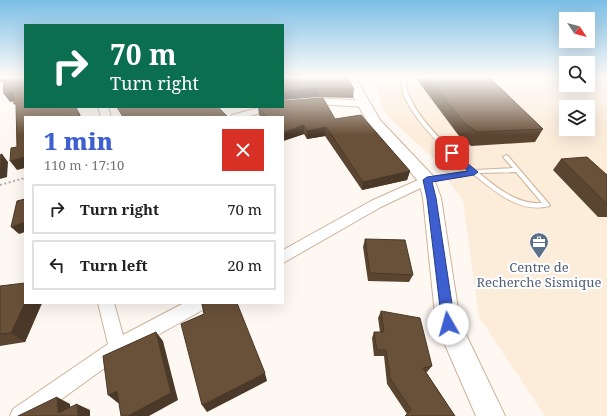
<!DOCTYPE html>
<meta charset="utf-8">
<style>
:root{--surface:#fff;--page:#f2f2f2;--text:#202124;--muted:#757577;--line:#e0e0e0;--accent:#3d5fd0}
body{margin:0;font-family:"Noto Serif",serif;background:var(--page);color:var(--text);height:100vh;display:flex;flex-direction:column;font-size:15px;white-space:nowrap}
*{box-sizing:border-box;margin:0}
p{font-size:13px;color:var(--muted)}
.icon{flex:none;width:22px;height:22px;fill:none;stroke:currentColor;stroke-width:2;stroke-linecap:round;stroke-linejoin:round}
.map{position:relative;flex:1;overflow:hidden}
.side{position:absolute;left:24px;top:116px;width:260px;height:188px;display:flex;flex-direction:column;background:var(--surface);border-radius:0px;box-shadow:0 4px 16px #0002}
.side>*{flex:none}
.hud{position:absolute;left:24px;top:24px;width:260px;height:84px;border-radius:0px;box-shadow:0 4px 16px #0002;background:#0b6e4f;color:#fff;overflow:hidden}
.needle{width:26px;rotate:125deg}
.controls{position:absolute;left:559px;top:12px;display:grid;gap:8px}
.controls a{display:grid;place-items:center;width:36px;height:36px;border-radius:0px;background:var(--surface);box-shadow:0 4px 16px #0002;font-size:20px}
.pin{position:absolute;display:grid;place-items:center;width:34px;height:34px;color:#fff;margin:-17px;border-radius:8px;box-shadow:0 2px 6px #0006}
.me{position:absolute;width:44px;margin:-22px;rotate:353deg;stroke-linejoin:round;filter:drop-shadow(0 0 3px #0008)}
.turn{display:flex;align-items:center;gap:14px;height:84px;padding:0 20px;font-size:18px}
.turn .icon{width:52px;height:52px;stroke-width:2.5}
.turn b{display:block;font-size:28px;line-height:34px}
.round{display:grid;place-items:center;flex:none;width:42px;height:42px;border-radius:0px;background:var(--page)}
.overview{display:flex;align-items:center;justify-content:space-between;height:68px;padding:0 20px}
h1{font-size:24px;font-weight:800;line-height:30px;color:var(--accent)}
ul{padding:0;list-style:none}
li{display:flex;align-items:center;gap:12px;height:50px;margin:0 8px 6px;padding:0 12px;border:2px solid var(--line);border-radius:0px}
li div{flex:1}
li b{display:block;font-size:15px}
li em{font-style:normal}
.map>svg:first-child{display:block}
.commercial{fill:#fcecda;fill-rule:evenodd}
.lines{fill:none;stroke-linecap:round;stroke-linejoin:round}
.lane-casing{stroke:#ceb299;stroke-width:2}
.street-casing{stroke:#ceb299;stroke-width:2}
.secondary-casing{stroke:#ceb299;stroke-width:2}
.path{stroke:#b6afa8;stroke-width:2;stroke-dasharray:2 2.5;stroke-linecap:butt}
.lane{fill:#fff;fill-rule:evenodd}
.street{fill:#fff;fill-rule:evenodd}
.secondary{fill:#fff;fill-rule:evenodd}
.wall{fill:#5a4531}
.shaded-wall{fill:#4a3828}
.building{fill:#695039;stroke:#4a3828}
.route{fill:#3d5fd0;stroke:#283e87}
.labels{text-anchor:middle;stroke-width:4;stroke-linejoin:round;paint-order:stroke}
.service-label{font-size:13px;fill:#4e5e75;stroke:#fff}
</style>
<div class="map">
<svg width="607" height="416" viewBox="0 0 607 416">
<rect width="100%" height="100%" fill="#fef8f3"/>
<path class="commercial" d="M 373,77 L 566,77 L 566,85 L 588,85 L 588,77 L 607,77 L 607,416 L 545,416 L 479,317 L 463,201 L 450,183 L 441,165 L 394,122 L 384,110 ZM 566,107 L 588,107 L 588,129 L 566,129 Z"/>
<g class="lines">
<defs>
<path id="lane" d="M 402,77 L 406,77 C 406,82 406,88 408,93 C 418,121 452,151 475,170 L 513,168 L 503,157 L 506,155 L 508,156 L 549,204 L 550,205 L 549,206 C 520,214 494,191 473,174 L 427,182 L 425,181 L 424,180 L 427,178 L 469,171 C 447,152 413,121 403,93 C 402,88 402,82 402,77 ZM 516,172 L 542,203 C 518,205 497,188 479,173 Z"/>
<g id="street">
<path d="M 318,98 L 364,101 L 369,104 L 364,107 L 318,104 L 283,108 L 280,107 L 283,107 L 283,102 Z"/>
<path d="M 98,107 L 108,107 L 111,117 L 101,117 Z"/>
<path d="M 262,107 L 278,107 L 276,109 L 246,117 L 230,117 L 232,115 Z"/>
<path d="M 427,176 L 431,177 L 433,180 L 431,183 L 381,207 L 283,263 L 283,250 L 371,201 Z"/>
<path d="M 98,303 L 114,303 L 123,335 L 184,303 L 208,303 L 206,308 L 124,354 L 38,416 L 10,416 L 13,409 L 108,344 Z"/>
</g>
<path id="secondary" d="M 343,77 L 355,77 L 380,120 L 433,176 L 441,198 L 460,322 L 505,416 L 476,416 L 436,324 L 423,198 L 419,182 L 369,125 Z"/>
</defs>
<use href="#lane" class="lane-casing"/>
<use href="#street" class="street-casing"/>
<use href="#secondary" class="secondary-casing"/>
<path class="path" d="M 0,185 L 25,178"/>
<use href="#lane" class="lane"/>
<use href="#street" class="street"/>
<use href="#secondary" class="secondary"/>
</g>
<g class="wall">
<path d="M 415,77 L 489,77 L 543,129 L 535,142 L 471,146 L 459,136 Z"/>
<path d="M 283,78 L 354,89 L 353,98 L 318,97 Z"/>
<path d="M 258,107 L 335,119 L 410,171 L 407,180 L 362,190 L 325,136 L 307,139 L 304,134 L 283,141 L 283,117 L 261,117 L 259,115 Z"/>
<path d="M 561,159 L 607,175 L 607,217 L 598,217 L 553,170 Z"/>
<path d="M 365,239 L 413,275 L 409,282 L 368,281 L 363,247 Z"/>
<path d="M 0,286 L 25,303 L 42,303 L 25,342 L 0,346 Z"/>
<path d="M 381,311 L 432,366 L 427,372 L 426,372 L 455,416 L 407,414 L 387,384 L 384,356 L 374,356 L 372,338 L 374,332 L 380,332 L 378,318 Z"/>
</g>
<g class="shaded-wall">
<path d="M 0,77 L 6,77 L 8,80 L 0,82 Z"/>
<path d="M 318,88 L 318,97 L 283,100 L 283,91 Z"/>
<path d="M 13,92 L 18,100 L 10,102 L 4,94 Z"/>
<path d="M 76,107 L 80,114 L 81,117 L 79,117 Z"/>
<path d="M 304,125 L 304,134 L 283,141 L 283,133 Z"/>
<path d="M 326,127 L 325,136 L 307,139 L 307,131 Z"/>
<path d="M 2,154 L 8,162 L 7,177 L 0,179 L 0,169 Z"/>
<path d="M 25,157 L 25,168 L 17,170 L 10,161 Z"/>
<path d="M 410,171 L 407,180 L 362,190 L 363,182 Z"/>
<path d="M 25,222 L 25,232 L 19,234 L 11,227 Z"/>
<path d="M 25,303 L 42,303 L 25,342 L 11,333 Z"/>
<path d="M 156,332 L 163,341 L 178,400 L 149,416 L 128,416 Z"/>
<path d="M 265,373 L 267,381 L 207,412 L 202,405 Z"/>
<path d="M 117,391 L 127,398 L 118,403 L 108,395 Z"/>
<path d="M 57,397 L 70,404 L 71,416 L 58,413 Z"/>
<path d="M 77,404 L 90,410 L 90,416 L 78,416 Z"/>
</g>
<g class="building">
<path d="M 3,77 L 25,77 L 25,107 L 62,107 L 63,108 L 69,107 L 76,107 L 79,117 L 25,117 L 25,157 L 10,161 L 11,148 L 17,147 L 16,104 L 14,104 L 13,92 L 4,94 Z"/>
<path d="M 287,77 L 347,77 L 354,89 L 318,88 L 283,91 L 283,78 Z"/>
<path d="M 428,77 L 489,77 L 543,129 L 477,132 L 464,123 Z"/>
<path d="M 323,98 L 335,119 L 361,115 L 410,171 L 363,182 L 326,127 L 307,131 L 304,125 L 283,133 L 283,117 L 267,117 L 258,107 L 283,107 L 283,101 Z"/>
<path d="M 117,107 L 218,107 L 228,117 L 123,117 Z"/>
<path d="M 2,154 L 1,169 L 0,169 L 0,155 Z"/>
<path d="M 587,157 L 607,175 L 607,204 L 561,159 Z"/>
<path d="M 25,199 L 25,222 L 11,227 L 17,201 Z"/>
<path d="M 365,239 L 405,240 L 413,275 L 370,273 Z"/>
<path d="M 25,283 L 25,303 L 11,333 L 0,334 L 0,286 Z"/>
<path d="M 205,303 L 237,303 L 265,373 L 202,405 L 181,324 L 204,314 L 202,304 Z"/>
<path d="M 381,311 L 420,318 L 432,366 L 423,368 L 455,416 L 405,416 L 411,410 L 390,378 L 386,350 L 377,350 L 374,332 L 384,332 Z"/>
<path d="M 156,332 L 171,393 L 128,416 L 121,416 L 117,391 L 108,395 L 103,356 Z"/>
<path d="M 57,397 L 58,413 L 77,404 L 78,416 L 18,416 Z"/>
</g>
<linearGradient id="sky" x2="0" y2="1"><stop stop-color="#7bbee5"/><stop offset="0.57" stop-color="#fffcfa"/><stop offset="1" stop-color="#fffcfa" stop-opacity="0"/></linearGradient>
<rect width="607" height="135" fill="url(#sky)"/>
<path class="route" d="M 452,151 L 478,172 L 474,175 L 432,182 L 436,198 L 455,324 L 453,328 L 448,330 L 444,328 L 442,324 L 427,198 L 423,180 L 427,177 L 468,171 L 449,155 L 448,153 Z"/>
<defs>
<symbol id="office-pin" viewBox="-11 -11 22 30"><path d="M0 17L-7.5 6A9.5 9.5 0 1 1 7.5 6Z" fill="#5c6f8a" stroke="#fff"/><path d="M-6-3h4V-5.5h4V-3h4V5H-6ZM-1-4.5V-3h2v-1.5ZM-6 0V1H6V0Z" fill="#fff"/></symbol>
</defs>
<g fill-rule="evenodd">
<use href="#office-pin" x="528" y="231" width="22" height="30"/>
</g>
<g class="labels">
<g class="service-label">
<text x="539" y="272">Centre de<tspan x="539" dy="15">Recherche Sismique</tspan></text>
</g>
</g>
</svg>
<div class="controls">
<a><svg class="needle" viewBox="-14 -14 28 28"><path d="M0-13l5 13h-10z" fill="#e53935"/><path d="M0 13l5-13h-10z" fill="#757577"/></svg></a>
<a><svg class="icon" aria-label="search" viewBox="0 0 24 24"><circle cx="10" cy="10" r="6"/><path d="M15 15l6 6"/></svg></a>
<a><svg class="icon" aria-label="layers" viewBox="0 0 24 24"><path d="M12 4l9 5-9 5-9-5zM3 14l9 5 9-5"/></svg></a>
</div>
<div class="pin" style="left:452px;top:153px;background:#d93025"><svg class="icon" aria-label="arrive" viewBox="0 0 24 24"><path d="M6 21V4h12l-3 4 3 4H6"/></svg></div>
<svg class="me" style="left:448px;top:324px" viewBox="-20 -20 40 40"><circle r="19" fill="#fff"/><path d="M0-13L10 11 0 6-10 11z" fill="#3d5fd0"/></svg>
<div class="hud">
<div class="turn"><svg class="icon" aria-label="right" viewBox="0 0 24 24"><path d="M7 20v-9h11M14 6l5 5-5 5"/></svg><div><b>70 m</b>Turn right</div></div>
</div>
<section class="side">
<div class="overview"><div><h1>1 min</h1><p>110 m · 17:10</p></div><a class="round" style="background:#d93025;color:#fff"><svg class="icon" aria-label="close" viewBox="0 0 24 24"><path d="M6 6l12 12M18 6L6 18"/></svg></a></div>
<ul>
<li><svg class="icon" aria-label="right" viewBox="0 0 24 24"><path d="M7 20v-9h11M14 6l5 5-5 5"/></svg><div><b>Turn right</b></div><em>70 m</em></li>
<li><svg class="icon" aria-label="left" viewBox="0 0 24 24"><path d="M17 20v-9H6M10 6l-5 5 5 5"/></svg><div><b>Turn left</b></div><em>20 m</em></li>
</ul>
</section>
</div>
